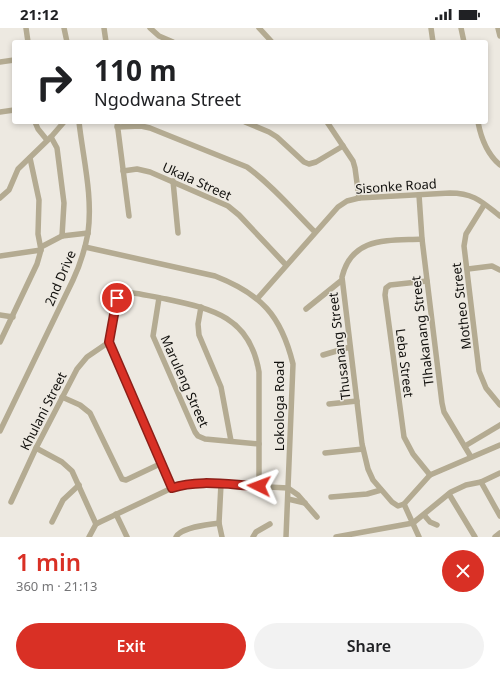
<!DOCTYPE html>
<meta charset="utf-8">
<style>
:root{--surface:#fff;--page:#f2f2f2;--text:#202124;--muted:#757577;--accent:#d93025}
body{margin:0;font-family:"Noto Sans",sans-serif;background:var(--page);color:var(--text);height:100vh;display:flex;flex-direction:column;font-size:15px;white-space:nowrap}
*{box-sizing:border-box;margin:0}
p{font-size:13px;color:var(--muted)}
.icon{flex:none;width:22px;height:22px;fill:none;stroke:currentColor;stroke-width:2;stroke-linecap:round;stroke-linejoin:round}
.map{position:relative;height:509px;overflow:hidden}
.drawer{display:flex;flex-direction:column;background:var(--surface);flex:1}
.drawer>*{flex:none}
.top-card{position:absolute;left:12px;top:12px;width:476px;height:84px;border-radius:4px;box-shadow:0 2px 6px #0003;background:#fff;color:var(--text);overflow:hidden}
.pin{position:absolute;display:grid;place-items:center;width:34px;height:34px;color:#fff;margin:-17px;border:2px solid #fff;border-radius:50%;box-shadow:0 1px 4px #0007}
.me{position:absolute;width:44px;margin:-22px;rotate:273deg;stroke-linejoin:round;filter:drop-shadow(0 0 3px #0008)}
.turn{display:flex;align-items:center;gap:14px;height:84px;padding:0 16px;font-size:18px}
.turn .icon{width:52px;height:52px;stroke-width:2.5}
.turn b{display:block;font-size:28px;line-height:34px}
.round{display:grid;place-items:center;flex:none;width:42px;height:42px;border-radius:21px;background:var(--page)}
.headline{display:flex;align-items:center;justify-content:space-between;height:68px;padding:0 16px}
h1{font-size:24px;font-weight:600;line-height:30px;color:var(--accent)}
.action{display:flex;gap:8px;margin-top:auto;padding:8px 16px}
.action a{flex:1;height:46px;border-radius:24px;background:var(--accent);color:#fff;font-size:16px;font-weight:600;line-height:46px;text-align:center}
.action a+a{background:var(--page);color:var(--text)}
.status{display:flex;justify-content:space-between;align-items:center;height:28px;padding:0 20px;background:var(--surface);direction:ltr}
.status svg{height:11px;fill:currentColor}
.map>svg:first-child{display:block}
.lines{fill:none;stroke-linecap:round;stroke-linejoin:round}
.minor{stroke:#b4ab92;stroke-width:5.5}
.route-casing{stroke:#8d1f18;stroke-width:10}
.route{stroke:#d93025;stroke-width:7}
.labels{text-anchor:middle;stroke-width:3;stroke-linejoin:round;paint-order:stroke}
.street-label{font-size:13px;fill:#100f0c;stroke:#ede9e1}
</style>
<div class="status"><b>21:12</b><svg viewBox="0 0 49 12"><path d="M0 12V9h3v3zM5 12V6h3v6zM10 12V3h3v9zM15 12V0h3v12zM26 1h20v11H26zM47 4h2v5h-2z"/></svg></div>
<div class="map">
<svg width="500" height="509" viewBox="0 0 500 509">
<rect width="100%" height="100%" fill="#ede9e1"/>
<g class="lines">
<g class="minor">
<path d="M 26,0 L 28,14"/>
<path d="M 64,0 L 67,14"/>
<path d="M 104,0 L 106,14"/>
<path d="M 150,0 L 159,8 L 173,14"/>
<path d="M 259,0 L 272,14"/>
<path d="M 431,0 L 433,14"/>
<path d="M 461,0 L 464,14"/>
<path d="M 498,0 L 500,8"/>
<path d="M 0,34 L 14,32"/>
<path d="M 0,84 L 14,82"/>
<path d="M 35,94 L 38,101 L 47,112"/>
<path d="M 117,94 L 129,188"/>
<path d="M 245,94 L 269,104 L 277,109 L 304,134 L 309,136 L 316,134 L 343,118"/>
<path d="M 327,94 L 353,133 L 355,140 L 359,170"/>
<path d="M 478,94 C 481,110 487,126 500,137"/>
<path d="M 117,99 L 141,98 L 150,100 L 247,139 C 272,157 293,182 315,204"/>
<path d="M 51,109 L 57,120 L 64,175 L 62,208"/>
<path d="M 123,143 L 137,141 L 150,144 L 228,178 L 239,187 L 286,237"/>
<path d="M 173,153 L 178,205"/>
<path d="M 419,167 L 422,211 L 442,375 L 444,384 L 471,429"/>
<path d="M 0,170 L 9,162 L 18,141 L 51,109 L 64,94"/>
<path d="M 484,177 L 466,206 L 464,218 L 479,343 L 486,360 L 500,377"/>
<path d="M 422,211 C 388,213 352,208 342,249 L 362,416 L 368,441 L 373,452 L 392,474 L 398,478 L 404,476 L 430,447 L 500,417"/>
<path d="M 41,219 L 62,208 L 88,205"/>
<path d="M 85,219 L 215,248 C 261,266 281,287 293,336 L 286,509"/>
<path d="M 0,228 L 41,222"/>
<path d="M 468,241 L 492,238 L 500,242"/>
<path d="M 427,253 L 390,257 L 386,260 L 385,267 L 404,409 L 413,426 L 430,447"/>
<path d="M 159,270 L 153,308 L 195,404 L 198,408 L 205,411 L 259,416"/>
<path d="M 257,271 L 338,179 L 347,173 L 359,170 L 450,165 C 474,165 482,174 500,188"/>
<path d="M 201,279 L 198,296 L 199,307 L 221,359 L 231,413"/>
<path d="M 306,281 L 342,252"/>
<path d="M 0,287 L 13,289"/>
<path d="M 0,314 L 37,236 L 41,222 L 38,206 L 39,172 L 30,130"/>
<path d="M 323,327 L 350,319"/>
<path d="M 62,369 L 80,377 L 90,385 L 122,451 L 126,452 L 162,435"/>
<path d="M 329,376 L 357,373"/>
<path d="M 0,403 L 73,252 C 80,237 85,221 88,205 C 93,168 83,130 79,94"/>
<path d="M 465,418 L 500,397"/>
<path d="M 36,420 L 62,434 L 72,443 L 96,496"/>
<path d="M 325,425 L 363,421"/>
<path d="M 481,454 L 500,488"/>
<path d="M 221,456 L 219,495 L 222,509"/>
<path d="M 172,460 L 109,314 L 118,267 L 120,264 C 131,263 154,269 166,271 C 213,281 250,289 259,344 L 259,458"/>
<path d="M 449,466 L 475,509"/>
<path d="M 331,469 L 367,466 L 381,462"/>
<path d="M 288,471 L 305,475"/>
<path d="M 11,474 L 36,420 L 77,341 L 87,329 L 109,314"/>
<path d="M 404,476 L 419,509"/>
<path d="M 116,486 L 127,509"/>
<path d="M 424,487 L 430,494 L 437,497"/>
<path d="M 52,494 L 63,472 L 79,457"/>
<path d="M 89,509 L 96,496 L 100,494 L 172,460 L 190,455 L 288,460 L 298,467 L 317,489"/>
<path d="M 176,509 C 181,499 208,497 219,495"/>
<path d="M 253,509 L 256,504 L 270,496"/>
<path d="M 336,509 L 413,495 L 451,464 L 466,457 L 481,454 L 500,445"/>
<path d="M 495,509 L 500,505"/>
</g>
</g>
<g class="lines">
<defs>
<path id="route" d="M 117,270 L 109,314 L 172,460 C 198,451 231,457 259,458"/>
</defs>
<use href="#route" class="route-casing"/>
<use href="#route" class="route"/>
</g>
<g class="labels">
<g class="street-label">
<text transform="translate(197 153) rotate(24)" y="5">Ukala Street</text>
<text transform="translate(396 158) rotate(-4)" y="5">Sisonke Road</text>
<text transform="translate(60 250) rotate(-67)" y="5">2nd Drive</text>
<text transform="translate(461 278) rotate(-97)" y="5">Motheo Street</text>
<text transform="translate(422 303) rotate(-97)" y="5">Tlhakanang Street</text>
<text transform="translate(339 318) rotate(-97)" y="5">Thusanang Street</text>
<text transform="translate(405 335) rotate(83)" y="5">Leba Street</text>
<text transform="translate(185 353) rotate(66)" y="5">Maruleng Street</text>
<text transform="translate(279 378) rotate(-90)" y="5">Lokologa Road</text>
<text transform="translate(43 383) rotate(-63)" y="5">Khulani Street</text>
</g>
</g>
</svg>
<div class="pin" style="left:117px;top:270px;background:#d93025"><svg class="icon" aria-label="arrive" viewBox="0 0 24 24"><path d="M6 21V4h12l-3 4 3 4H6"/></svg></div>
<svg class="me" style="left:259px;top:458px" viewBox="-20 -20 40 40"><path d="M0-17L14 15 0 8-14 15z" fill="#d93025" stroke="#fff" stroke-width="4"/></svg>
<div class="top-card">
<div class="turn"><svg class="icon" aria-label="right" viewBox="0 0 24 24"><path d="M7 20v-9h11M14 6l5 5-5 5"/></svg><div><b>110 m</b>Ngodwana Street</div></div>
</div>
</div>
<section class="drawer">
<div class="headline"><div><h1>1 min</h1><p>360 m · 21:13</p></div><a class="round" style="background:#d93025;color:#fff"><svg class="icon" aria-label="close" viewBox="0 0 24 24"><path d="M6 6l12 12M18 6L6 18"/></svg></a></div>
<div class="action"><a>Exit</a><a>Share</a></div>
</section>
